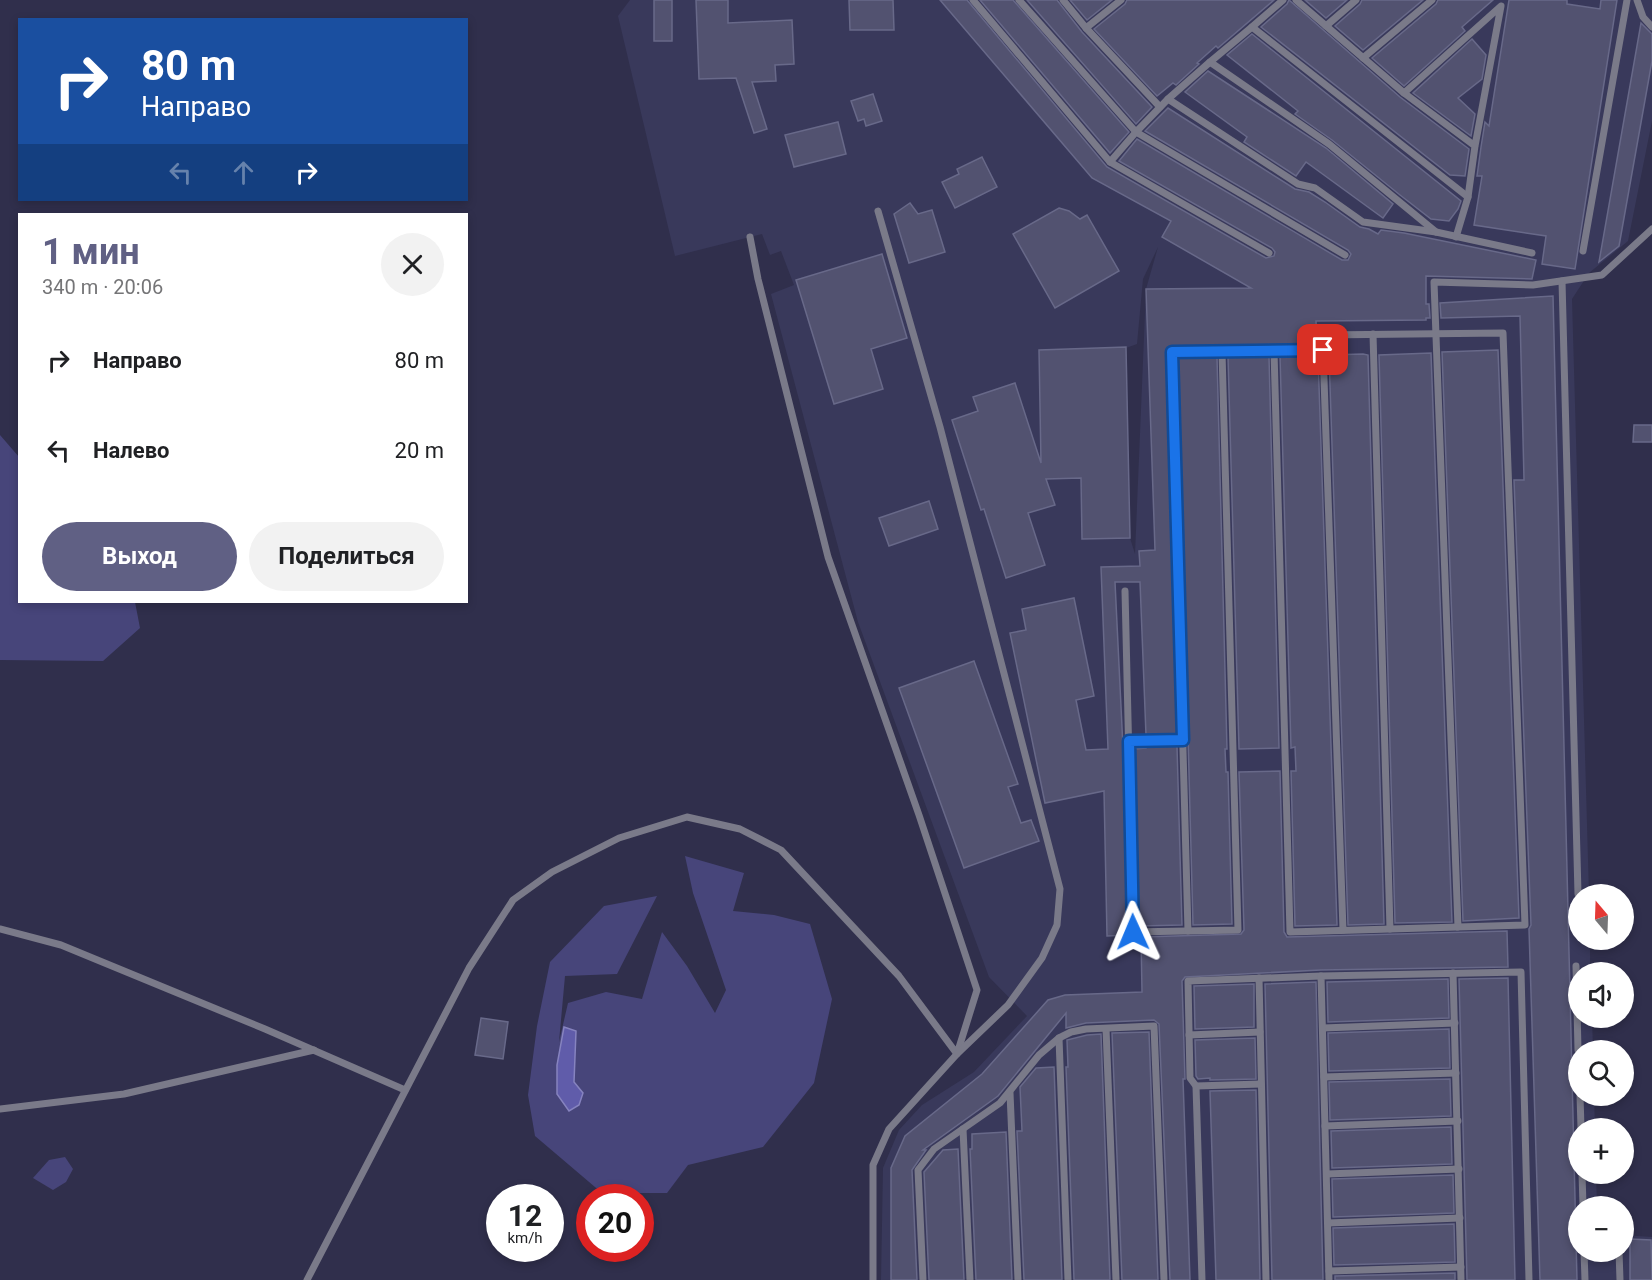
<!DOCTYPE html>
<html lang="ru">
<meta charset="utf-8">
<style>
:root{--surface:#fff;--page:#f2f2f2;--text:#202124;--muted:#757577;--accent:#606084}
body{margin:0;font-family:Roboto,sans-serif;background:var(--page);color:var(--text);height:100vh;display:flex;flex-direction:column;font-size:22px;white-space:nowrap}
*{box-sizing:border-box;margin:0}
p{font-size:20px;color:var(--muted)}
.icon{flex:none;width:33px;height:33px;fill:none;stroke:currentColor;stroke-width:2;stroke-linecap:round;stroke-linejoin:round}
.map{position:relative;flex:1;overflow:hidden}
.details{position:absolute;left:18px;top:213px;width:450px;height:390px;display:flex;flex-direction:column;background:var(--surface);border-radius:0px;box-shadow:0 3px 9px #0003}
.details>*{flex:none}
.top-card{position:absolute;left:18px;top:18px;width:450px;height:183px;border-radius:0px;box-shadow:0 3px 9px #0003;background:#1a4fa0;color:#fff;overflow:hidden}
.needle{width:39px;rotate:341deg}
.buttons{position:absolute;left:1568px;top:884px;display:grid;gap:12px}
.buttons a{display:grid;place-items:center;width:66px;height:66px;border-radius:50%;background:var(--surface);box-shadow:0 3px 9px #0003;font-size:30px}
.speed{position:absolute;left:486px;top:1184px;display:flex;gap:12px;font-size:30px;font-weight:700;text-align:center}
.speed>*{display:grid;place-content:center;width:78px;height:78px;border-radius:50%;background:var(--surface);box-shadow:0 3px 9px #0003;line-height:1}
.speed small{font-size:15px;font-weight:400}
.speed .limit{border:9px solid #d22;background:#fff;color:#111}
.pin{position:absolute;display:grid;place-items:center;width:51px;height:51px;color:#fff;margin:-26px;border-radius:12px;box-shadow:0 3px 9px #0006}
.me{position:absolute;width:66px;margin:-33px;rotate:359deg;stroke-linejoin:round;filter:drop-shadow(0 0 4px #0008)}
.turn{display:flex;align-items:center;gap:21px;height:126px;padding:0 24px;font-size:27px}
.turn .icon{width:78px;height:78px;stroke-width:2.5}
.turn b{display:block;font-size:42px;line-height:51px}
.lanes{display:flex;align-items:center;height:57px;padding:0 24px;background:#0003;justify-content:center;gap:30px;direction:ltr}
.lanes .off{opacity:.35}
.round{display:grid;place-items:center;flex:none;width:63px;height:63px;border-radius:32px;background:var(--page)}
.summary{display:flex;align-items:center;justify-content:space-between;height:102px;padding:0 24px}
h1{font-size:36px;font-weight:700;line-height:45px;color:var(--accent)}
.button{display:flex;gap:12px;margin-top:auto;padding:12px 24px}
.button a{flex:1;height:69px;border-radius:36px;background:var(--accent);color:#fff;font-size:24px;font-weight:700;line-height:69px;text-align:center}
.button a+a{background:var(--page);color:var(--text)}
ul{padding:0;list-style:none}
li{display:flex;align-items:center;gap:18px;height:90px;padding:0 24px}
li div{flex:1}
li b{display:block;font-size:22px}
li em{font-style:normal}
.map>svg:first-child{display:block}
.built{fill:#39395b;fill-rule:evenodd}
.green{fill:#47457a}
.water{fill:#605caa;stroke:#8683bf;stroke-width:1.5}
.building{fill:#525270;stroke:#686989;stroke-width:1.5}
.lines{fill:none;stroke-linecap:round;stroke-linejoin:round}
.service{stroke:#7a7a89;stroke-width:7}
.route-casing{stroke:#114b97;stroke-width:15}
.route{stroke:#1a73e8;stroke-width:10}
</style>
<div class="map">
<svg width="1652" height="1280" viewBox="0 0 1652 1280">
<rect width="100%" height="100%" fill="#302f4c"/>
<path class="built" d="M 630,0 L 1652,0 L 1652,121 L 1628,241 L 1589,273 L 1572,299 L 1589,894 L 1578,894 L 1578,939 L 1590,939 L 1590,972 L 1578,972 L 1578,1017 L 1592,1017 L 1593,1050 L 1578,1050 L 1578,1095 L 1594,1095 L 1595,1128 L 1578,1128 L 1578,1173 L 1596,1173 L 1597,1206 L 1578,1206 L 1578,1251 L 1623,1251 L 1623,1235 L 1652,1237 L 1652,1280 L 881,1280 L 883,1168 L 899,1130 L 922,1105 L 974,1072 L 1027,1016 L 989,977 L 858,622 L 771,294 L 794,285 L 781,251 L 770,255 L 762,234 L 675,256 L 618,16 ZM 1158,247 L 1146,289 L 1135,554 L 1130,538 L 1126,348 L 1137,344 L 1143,279 Z"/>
<g class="green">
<path d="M 0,435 L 19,457 L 20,602 L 135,602 L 140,628 L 103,661 L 0,660 Z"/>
<path d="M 685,856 L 744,873 L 733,911 L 774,915 L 810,924 L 832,999 L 814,1083 L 763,1147 L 688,1165 L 667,1193 L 602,1193 L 535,1136 L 528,1095 L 537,1026 L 550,962 L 604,906 L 657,896 L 617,974 L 565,976 L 559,1042 L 568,1003 L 606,992 L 642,999 L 662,932 L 687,966 L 715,1013 L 726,990 L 693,893 Z"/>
<path d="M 65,1157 L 73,1169 L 66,1182 L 53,1190 L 33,1178 L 49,1160 Z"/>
</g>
<path class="water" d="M 564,1027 L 576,1031 L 574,1082 L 583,1093 L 579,1105 L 569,1111 L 557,1094 L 557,1065 Z"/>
<g class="building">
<rect x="654" y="0" width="18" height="41"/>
<path d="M 696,0 L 728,0 L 728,23 L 792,20 L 794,64 L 775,65 L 776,81 L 752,82 L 767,129 L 754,133 L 736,78 L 699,79 Z"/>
<path d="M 849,0 L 893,0 L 894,30 L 850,30 Z"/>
<path d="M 940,0 L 967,0 L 1107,167 L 1266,258 L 1274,256 L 1275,252 L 1272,248 L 1119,161 L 1137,139 L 1342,260 L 1348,260 L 1351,254 L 1348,250 L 1145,131 L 1168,108 L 1295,189 L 1309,192 L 1325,202 L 1360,227 L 1369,229 L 1378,234 L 1381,230 L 1404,233 L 1536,260 L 1532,279 L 1426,276 L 1426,304 L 1429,304 L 1430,318 L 1426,318 L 1426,320 L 1316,321 L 1317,345 L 1172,346 L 1167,349 L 1177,734 L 1146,735 L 1140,582 L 1115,582 L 1123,748 L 1129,935 L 1107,936 L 1104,791 L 1045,803 L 1010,633 L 1026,630 L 1022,609 L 1074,598 L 1094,696 L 1076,700 L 1086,750 L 1108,749 L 1101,567 L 1140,566 L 1139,551 L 1155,550 L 1146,289 L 1251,288 L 1162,237 L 1171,221 L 1092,178 Z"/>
<path d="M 980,0 L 1013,0 L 1129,132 L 1110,153 Z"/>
<path d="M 1027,0 L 1057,0 L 1082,32 L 1152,107 L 1136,124 Z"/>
<path d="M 1070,0 L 1112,0 L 1087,20 Z"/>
<path d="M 1127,0 L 1274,0 L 1218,48 L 1216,46 L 1197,63 L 1199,64 L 1176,85 L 1173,83 L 1157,96 L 1094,29 L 1125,4 Z"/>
<path d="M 1289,0 L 1400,97 L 1469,149 L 1465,176 L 1450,175 L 1261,27 L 1287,4 Z"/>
<path d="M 1305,0 L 1347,0 L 1326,18 Z"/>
<path d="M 1362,0 L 1423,0 L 1363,50 L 1335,26 L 1360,4 Z"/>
<path d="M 1438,0 L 1493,0 L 1462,27 L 1465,31 L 1404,86 L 1372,58 L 1436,4 Z"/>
<path d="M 1509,0 L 1567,0 L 1567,4 L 1600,9 L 1601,0 L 1617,0 L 1575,269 L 1542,264 L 1546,236 L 1474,225 L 1482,176 L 1477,176 L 1481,147 L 1485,122 L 1489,126 Z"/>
<path d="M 1641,23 L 1652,34 L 1652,61 L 1619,246 L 1599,262 Z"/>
<path d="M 1252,34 L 1461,201 L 1458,209 L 1449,221 L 1431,219 L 1400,195 L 1332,140 L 1295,114 L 1298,111 L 1227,55 Z"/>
<path d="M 1472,39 L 1486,55 L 1482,79 L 1458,98 L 1475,114 L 1471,136 L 1413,93 Z"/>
<path d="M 1208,71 L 1326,148 L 1393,204 L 1383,218 L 1306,162 L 1296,176 L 1244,142 L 1247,137 L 1185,92 Z"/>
<path d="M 873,94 L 882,121 L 866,126 L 864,119 L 858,121 L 851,101 Z"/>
<path d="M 838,122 L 846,154 L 794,167 L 785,135 Z"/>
<path d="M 982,157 L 997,187 L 955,208 L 942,182 L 959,174 L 957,169 Z"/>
<path d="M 910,203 L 918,214 L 932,210 L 945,252 L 909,263 L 894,214 Z"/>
<path d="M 1059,208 L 1069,211 L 1080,219 L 1087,215 L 1119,271 L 1055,308 L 1013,234 Z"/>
<path d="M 882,254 L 907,338 L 871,349 L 883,389 L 834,404 L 796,280 Z"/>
<path d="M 1553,296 L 1577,1280 L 1540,1280 L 1529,929 L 1531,925 L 1514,480 L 1524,480 L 1520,316 L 1441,318 L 1440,303 Z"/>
<path d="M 1126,347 L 1130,538 L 1082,539 L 1081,478 L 1046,479 L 1055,505 L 1028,513 L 1045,565 L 1006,578 L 984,509 L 981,510 L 952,420 L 978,411 L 973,397 L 1015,383 L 1041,463 L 1039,350 Z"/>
<path d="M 1498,350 L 1519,918 L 1463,921 L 1442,352 Z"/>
<path d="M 1431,353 L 1452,922 L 1395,923 L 1379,355 Z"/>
<path d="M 1363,354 L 1368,355 L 1384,924 L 1348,925 L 1329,355 Z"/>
<path d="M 1280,356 L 1318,356 L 1337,925 L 1295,926 L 1291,771 L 1296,771 L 1295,747 L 1291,748 Z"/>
<path d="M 1217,357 L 1227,749 L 1225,749 L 1226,772 L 1228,772 L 1232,924 L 1193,925 L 1178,358 Z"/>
<path d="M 1228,357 L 1269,357 L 1279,748 L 1239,749 Z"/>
<path d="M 1634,425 L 1652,425 L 1652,442 L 1633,442 Z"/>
<path d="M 929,501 L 938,529 L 889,546 L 879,518 Z"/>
<path d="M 974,661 L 1018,784 L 1008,787 L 1021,823 L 1031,820 L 1039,841 L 964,868 L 899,688 Z"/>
<path d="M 1146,746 L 1177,746 L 1182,925 L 1138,926 L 1134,749 L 1146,748 Z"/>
<path d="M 1280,771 L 1284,932 L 1287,937 L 1507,931 L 1508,967 L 1321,970 L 1185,977 L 1182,981 L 1185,1079 L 1183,1079 L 1190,1280 L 1170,1280 L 1159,1024 L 1154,1020 L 1086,1023 L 1066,1028 L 1066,1013 L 998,1096 L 923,1150 L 926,1150 L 912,1170 L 917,1280 L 891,1280 L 891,1168 L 905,1136 L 982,1074 L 1048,1000 L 1065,995 L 1142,992 L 1141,937 L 1241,934 L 1244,930 L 1239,772 Z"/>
<path d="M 1508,978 L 1515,1280 L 1467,1280 L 1459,979 Z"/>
<path d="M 1448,979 L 1449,1018 L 1328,1022 L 1327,982 Z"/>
<path d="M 1316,982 L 1323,1280 L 1272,1280 L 1265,984 Z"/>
<path d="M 1254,984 L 1254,1027 L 1195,1029 L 1194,986 Z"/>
<path d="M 481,1018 L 508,1022 L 503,1059 L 475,1055 Z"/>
<path d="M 1449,1029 L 1450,1068 L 1329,1071 L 1328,1033 Z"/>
<path d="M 1149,1032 L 1158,1280 L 1122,1280 L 1112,1033 Z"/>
<path d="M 1101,1034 L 1110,1280 L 1074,1280 L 1066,1067 L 1068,1067 L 1067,1040 L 1087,1035 Z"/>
<path d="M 1255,1038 L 1256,1079 L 1210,1080 L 1210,1078 L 1198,1079 L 1196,1076 L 1195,1040 Z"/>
<path d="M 1054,1067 L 1062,1280 L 1024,1280 L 1017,1131 L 1022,1131 L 1020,1087 L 1036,1068 Z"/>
<path d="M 1450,1079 L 1451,1116 L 1330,1120 L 1329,1082 Z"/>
<path d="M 1256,1090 L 1260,1280 L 1216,1280 L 1210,1091 Z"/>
<path d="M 1451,1127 L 1452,1164 L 1332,1168 L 1331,1131 Z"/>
<path d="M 1006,1132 L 1012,1280 L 976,1280 L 970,1149 L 972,1149 L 972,1134 Z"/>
<path d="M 958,1149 L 964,1280 L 929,1280 L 924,1172 L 943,1150 Z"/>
<path d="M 1453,1175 L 1454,1213 L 1333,1217 L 1332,1179 Z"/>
<path d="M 1454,1224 L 1455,1262 L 1334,1265 L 1333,1228 Z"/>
<path d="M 1630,1239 L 1651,1240 L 1652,1280 L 1630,1280 Z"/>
<path d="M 1455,1273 L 1455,1280 L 1335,1280 L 1335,1276 Z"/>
</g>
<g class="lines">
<g class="service">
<path d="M 973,0 L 1110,162 L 1269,253"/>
<path d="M 1019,0 L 1136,132 L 1168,99 L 1298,184 L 1315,188 L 1363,222 L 1436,232 L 1532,253"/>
<path d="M 1063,0 L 1086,28 L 1160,107"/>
<path d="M 1296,0 L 1404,93"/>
<path d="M 1637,0 L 1643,17 L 1652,27"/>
<path d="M 1326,26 L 1356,0"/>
<path d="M 1252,27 L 1283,0"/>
<path d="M 1086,28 L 1121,0"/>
<path d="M 1363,58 L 1432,0"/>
<path d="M 1210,62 L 1252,27 L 1468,197 L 1456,237"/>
<path d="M 1168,99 L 1210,62 L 1329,144 L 1436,232"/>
<path d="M 1110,162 L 1136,132 L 1345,255"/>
<path d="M 1468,197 L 1475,146 L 1501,6 L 1404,93 L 1475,146"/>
<path d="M 1583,251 L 1627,0"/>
<path d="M 1562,281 L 1578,894"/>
<path d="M 1373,334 L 1390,929"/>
<path d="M 1323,350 L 1343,930"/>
<path d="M 1125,591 L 1133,932 L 1238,930 L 1222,352"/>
<path d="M 1129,741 L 1183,740"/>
<path d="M 1458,927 L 1434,282 L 1533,285 L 1602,275 L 1652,229"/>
<path d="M 0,929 L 61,945 L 265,1029 L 405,1090"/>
<path d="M 1188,931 L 1172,352 C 1222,352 1273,351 1323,350 L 1322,335 L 1503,333 L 1525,925 L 1290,932 L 1274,351"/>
<path d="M 1576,966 L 1578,1050"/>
<path d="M 1453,973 L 1461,1280"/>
<path d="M 1259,978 L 1266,1280"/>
<path d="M 1323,1028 L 1455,1023"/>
<path d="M 1106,1029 L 1116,1280"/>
<path d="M 1189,1035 L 1260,1032"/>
<path d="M 1059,1038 L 1068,1280"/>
<path d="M 1324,1077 L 1456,1073"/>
<path d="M 1261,1084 L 1196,1086 L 1190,1078 L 1188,981 L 1321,976"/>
<path d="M 1196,1086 L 1202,1280"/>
<path d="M 1010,1093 L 1018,1280"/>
<path d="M 1580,1095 L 1581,1128"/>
<path d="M 0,1109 L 124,1094 L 314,1050"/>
<path d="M 1325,1126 L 1458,1121"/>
<path d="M 963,1129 L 970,1280"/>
<path d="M 1582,1173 L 1583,1206"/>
<path d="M 1327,1174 L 1459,1169"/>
<path d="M 1328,1223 L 1460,1218"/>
<path d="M 1584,1251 L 1585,1280"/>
<path d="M 1619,1251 L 1620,1280"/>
<path d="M 1329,1271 L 1461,1267"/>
<path d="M 307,1280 L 469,968 L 513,900 L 552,872 L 619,838 L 687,817 L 740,829 L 781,850 L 899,976 L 957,1054 L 977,990 L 919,815 L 828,557 L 758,279 L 750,237"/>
<path d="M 873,1280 L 873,1165 L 889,1129 L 957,1054 L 1008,1005 L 1042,958 L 1057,925 L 1060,889 L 940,427 L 878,211"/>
<path d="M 923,1280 L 918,1170 L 934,1149 L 1000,1103 L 1039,1055 L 1059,1038 L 1071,1032 L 1086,1029 L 1154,1026 L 1164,1280"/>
<path d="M 1329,1280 L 1321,976 L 1521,972 L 1529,1280"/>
</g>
</g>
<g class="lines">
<defs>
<path id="route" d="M 1133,932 L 1129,741 L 1183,740 L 1172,352 L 1323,350"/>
</defs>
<use href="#route" class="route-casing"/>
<use href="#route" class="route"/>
</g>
</svg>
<div class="buttons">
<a><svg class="needle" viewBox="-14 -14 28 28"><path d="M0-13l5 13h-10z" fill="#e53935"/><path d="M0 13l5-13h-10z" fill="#757577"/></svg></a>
<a><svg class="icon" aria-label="sound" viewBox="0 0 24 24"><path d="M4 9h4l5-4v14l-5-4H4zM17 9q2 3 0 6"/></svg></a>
<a><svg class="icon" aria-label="search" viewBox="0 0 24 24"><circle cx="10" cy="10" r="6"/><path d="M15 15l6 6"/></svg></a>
<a>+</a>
<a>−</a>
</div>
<div class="speed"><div>12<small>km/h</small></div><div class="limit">20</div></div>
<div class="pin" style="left:1323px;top:350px;background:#d93025"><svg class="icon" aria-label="arrive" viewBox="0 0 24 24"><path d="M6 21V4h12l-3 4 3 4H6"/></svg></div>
<svg class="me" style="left:1133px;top:932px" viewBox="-20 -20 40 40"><path d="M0-17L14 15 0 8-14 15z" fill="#1a73e8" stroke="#fff" stroke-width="4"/></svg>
<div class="top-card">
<div class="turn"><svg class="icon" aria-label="right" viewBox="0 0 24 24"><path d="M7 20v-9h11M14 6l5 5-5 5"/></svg><div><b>80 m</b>Направо</div></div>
<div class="lanes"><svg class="icon off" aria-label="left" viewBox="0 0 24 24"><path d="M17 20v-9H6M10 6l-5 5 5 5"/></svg><svg class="icon off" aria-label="ahead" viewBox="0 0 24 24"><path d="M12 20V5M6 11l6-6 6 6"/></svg><svg class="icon" aria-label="right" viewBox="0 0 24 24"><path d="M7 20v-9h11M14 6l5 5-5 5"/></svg></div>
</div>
<section class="details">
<div class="summary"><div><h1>1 мин</h1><p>340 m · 20:06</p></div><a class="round"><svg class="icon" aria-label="close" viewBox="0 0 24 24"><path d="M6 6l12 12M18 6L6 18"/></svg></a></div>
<ul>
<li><svg class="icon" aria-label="right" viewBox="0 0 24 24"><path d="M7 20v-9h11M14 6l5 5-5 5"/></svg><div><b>Направо</b></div><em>80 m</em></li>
<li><svg class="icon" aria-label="left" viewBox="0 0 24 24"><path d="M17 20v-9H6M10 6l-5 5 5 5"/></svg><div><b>Налево</b></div><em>20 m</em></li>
</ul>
<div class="button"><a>Выход</a><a>Поделиться</a></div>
</section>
</div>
